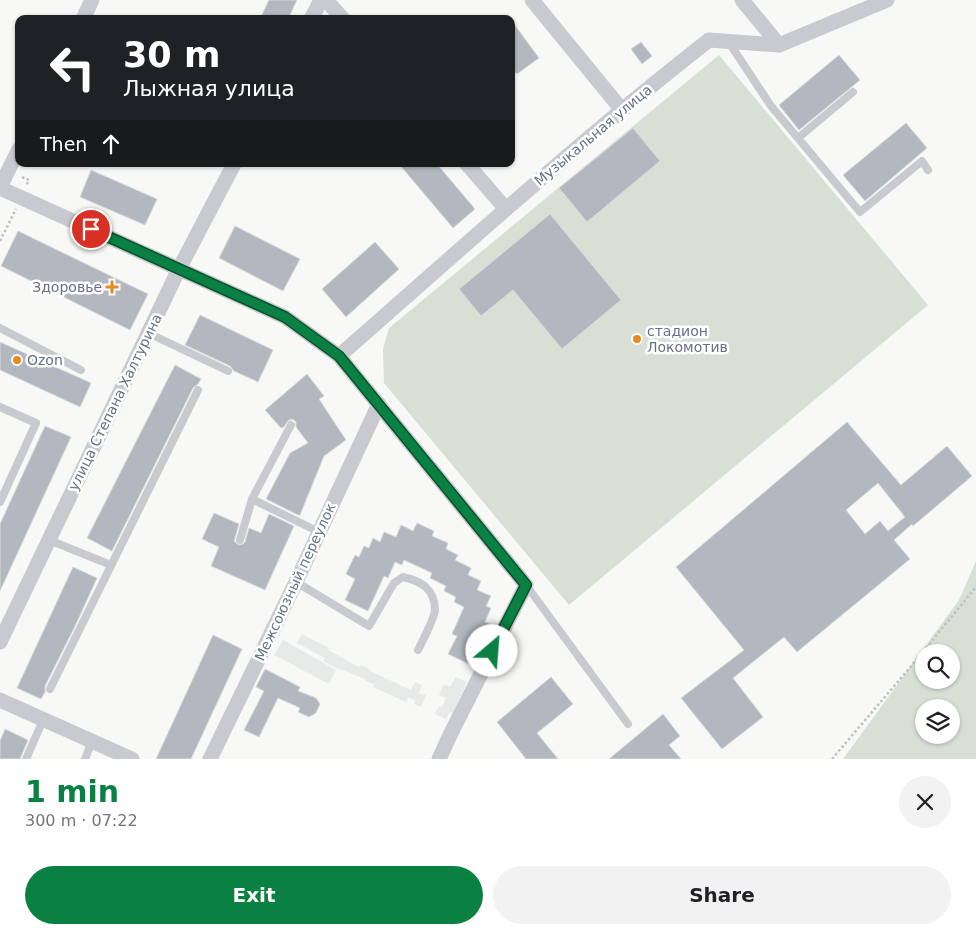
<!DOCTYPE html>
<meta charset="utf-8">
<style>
:root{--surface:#fff;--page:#f2f2f2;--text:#202124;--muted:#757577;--accent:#0b8043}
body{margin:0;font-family:"DejaVu Sans",sans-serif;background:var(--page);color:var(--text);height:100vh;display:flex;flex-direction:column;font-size:19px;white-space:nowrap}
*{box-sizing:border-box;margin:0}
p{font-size:16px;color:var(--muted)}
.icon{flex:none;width:28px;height:28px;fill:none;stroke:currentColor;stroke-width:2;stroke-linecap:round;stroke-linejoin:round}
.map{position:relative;height:759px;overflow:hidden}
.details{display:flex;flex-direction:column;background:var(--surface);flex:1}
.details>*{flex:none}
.top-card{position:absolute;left:15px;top:15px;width:500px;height:152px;border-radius:10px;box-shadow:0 1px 4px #0004;background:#202124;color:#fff;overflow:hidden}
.tools{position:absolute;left:915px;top:644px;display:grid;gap:10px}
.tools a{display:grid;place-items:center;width:45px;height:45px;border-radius:50%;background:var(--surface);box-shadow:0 1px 4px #0004;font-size:25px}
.pin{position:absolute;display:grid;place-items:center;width:42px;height:42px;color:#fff;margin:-21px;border:2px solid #fff;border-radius:50%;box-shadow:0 1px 5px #0007}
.me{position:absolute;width:55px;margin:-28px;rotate:27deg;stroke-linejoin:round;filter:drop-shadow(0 0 4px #0008)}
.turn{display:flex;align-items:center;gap:18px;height:105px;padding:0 25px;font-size:22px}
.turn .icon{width:65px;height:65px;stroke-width:2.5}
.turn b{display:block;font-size:35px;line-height:42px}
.then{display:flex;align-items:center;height:48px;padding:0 25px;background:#0003;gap:10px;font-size:19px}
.round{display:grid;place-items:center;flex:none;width:52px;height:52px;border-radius:26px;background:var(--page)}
.head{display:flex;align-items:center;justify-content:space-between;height:85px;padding:0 25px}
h1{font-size:30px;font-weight:700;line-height:38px;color:var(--accent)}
.cta{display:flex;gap:10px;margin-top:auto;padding:10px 25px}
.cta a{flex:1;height:58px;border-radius:30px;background:var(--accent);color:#fff;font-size:20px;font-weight:700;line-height:58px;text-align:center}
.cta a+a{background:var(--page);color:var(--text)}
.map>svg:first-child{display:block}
.built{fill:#e8e9e9}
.green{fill:#d8e0d6;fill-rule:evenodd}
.building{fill:#b3b7c0;stroke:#d9dad8;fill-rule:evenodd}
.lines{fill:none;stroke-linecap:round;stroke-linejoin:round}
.path{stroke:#bfc1c4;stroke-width:2.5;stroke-dasharray:2.5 2.5;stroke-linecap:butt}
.lane{stroke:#c8cacf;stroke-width:8}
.street{stroke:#c8cacf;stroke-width:15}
.route-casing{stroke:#07532c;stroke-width:12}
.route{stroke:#0b8043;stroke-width:9}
.poi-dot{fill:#e88926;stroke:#fff;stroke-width:2}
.labels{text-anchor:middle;stroke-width:5;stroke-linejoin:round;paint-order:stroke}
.street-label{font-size:14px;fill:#667087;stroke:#fff}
.poi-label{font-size:14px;fill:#667087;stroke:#fff;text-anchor:start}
</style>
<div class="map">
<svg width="976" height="759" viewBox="0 0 976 759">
<rect width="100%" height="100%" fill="#f8f8f6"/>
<g class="built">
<path d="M 302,634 L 329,648 L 328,650 L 359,667 L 361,665 L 370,669 L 370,671 L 411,690 L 415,682 L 422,685 L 419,693 L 426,695 L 421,707 L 414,704 L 415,700 L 408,697 L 406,702 L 373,687 L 374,684 L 366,681 L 365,679 L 337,668 L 323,661 L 325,658 L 297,643 Z"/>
<path d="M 283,640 L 336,670 L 329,684 L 274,655 Z"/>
<path d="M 456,677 L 467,682 L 453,713 L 450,712 L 446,719 L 435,714 L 439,706 L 442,707 L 446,698 L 439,695 L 444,684 L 450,687 Z"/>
</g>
<g class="green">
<path d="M 719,55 L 928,305 L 569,605 L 384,383 L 383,349 L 389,328 Z"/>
<path d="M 976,561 L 976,759 L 843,759 L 959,600 ZM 924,652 L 951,652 L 951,680 L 924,680 ZM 924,708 L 951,708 L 951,735 L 924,735 Z"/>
</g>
<g class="building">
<path d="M 269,0 L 297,0 L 288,19 L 260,19 Z"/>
<path d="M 511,20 L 539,58 L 517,74 L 511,67 Z"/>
<path d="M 641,42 L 652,56 L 642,64 L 631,49 Z"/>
<path d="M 839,55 L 860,80 L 799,130 L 779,105 Z"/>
<path d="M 906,123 L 927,148 L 865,201 L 843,175 Z"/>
<path d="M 633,128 L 660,161 L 587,222 L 559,188 Z"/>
<path d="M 399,164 L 437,164 L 475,209 L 453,228 Z"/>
<path d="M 91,170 L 157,199 L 145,225 L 80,197 Z"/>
<path d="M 550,214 L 621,300 L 562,349 L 513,290 L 481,316 L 459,289 Z"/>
<path d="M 235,226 L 300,259 L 283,291 L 219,258 Z"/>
<path d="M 18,231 L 148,294 L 130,330 L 1,266 Z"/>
<path d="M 375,242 L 399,269 L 346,317 L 322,289 Z"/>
<path d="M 200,315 L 273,350 L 258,382 L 234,371 L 230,366 L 185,345 Z"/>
<path d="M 0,342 L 91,383 L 80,407 L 0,370 Z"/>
<path d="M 175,365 L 201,379 L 198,384 L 193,388 L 112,551 L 87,538 Z"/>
<path d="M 307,374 L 324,396 L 319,399 L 346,440 L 324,456 L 300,515 L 298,515 L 266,499 L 290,453 L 308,443 L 296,427 L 296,422 L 294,420 L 291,419 L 288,421 L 284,427 L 281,428 L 265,410 Z"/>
<path d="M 847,422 L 901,485 L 947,446 L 972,476 L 913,526 L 912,524 L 894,540 L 910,559 L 797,652 L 784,637 L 733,678 L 763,717 L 722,749 L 681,698 L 744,650 L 676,567 ZM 878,483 L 905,517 L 888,531 L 880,521 L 865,534 L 846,510 Z"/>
<path d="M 45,426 L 71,437 L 0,591 L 0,524 Z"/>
<path d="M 214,513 L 239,524 L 234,541 L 236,543 L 239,545 L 243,544 L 245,542 L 249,528 L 261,533 L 269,514 L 294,526 L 265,590 L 211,566 L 219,547 L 202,539 Z"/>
<path d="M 417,523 L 434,531 L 432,536 L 448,543 L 446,549 L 458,555 L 455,560 L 471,568 L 468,575 L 481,581 L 477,590 L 491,596 L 486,606 L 491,608 L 485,622 L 490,624 L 482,640 L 486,642 L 482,652 L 478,650 L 471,665 L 448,654 L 457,636 L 452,634 L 464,607 L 454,602 L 456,597 L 444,591 L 446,586 L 430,578 L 432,573 L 404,560 L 402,565 L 395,562 L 388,578 L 384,576 L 368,611 L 345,600 L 355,579 L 346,574 L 355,555 L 359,557 L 364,546 L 369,548 L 373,538 L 380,542 L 384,532 L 396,537 L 401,525 L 413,531 Z"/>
<path d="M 73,567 L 97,578 L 77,622 L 45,686 L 45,692 L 41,699 L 17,688 Z"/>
<path d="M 213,635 L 242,649 L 191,759 L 156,759 Z"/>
<path d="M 265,669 L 300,687 L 298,691 L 316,698 L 320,704 L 316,713 L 309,717 L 298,712 L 300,708 L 278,698 L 259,737 L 244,730 L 264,691 L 256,687 Z"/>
<path d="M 551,677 L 573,704 L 537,733 L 558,759 L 526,759 L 497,722 Z"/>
<path d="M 663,714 L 680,736 L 669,745 L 681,759 L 609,759 Z"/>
<path d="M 5,729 L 28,740 L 20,759 L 0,759 L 0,741 Z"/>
</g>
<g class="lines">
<g class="path">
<path d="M 22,177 L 29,180 L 26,186"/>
<path d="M 0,241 L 16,209"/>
<path d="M 832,759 L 907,671 L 976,587"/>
</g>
<g class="lane">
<path d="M 728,41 L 771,106 L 860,212 L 922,161 L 928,170"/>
<path d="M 798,138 L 853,92"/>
<path d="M 0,328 L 81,370"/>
<path d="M 148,333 L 228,371"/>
<path d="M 0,407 L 36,423 L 0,502"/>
<path d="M 252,499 L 319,532"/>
<path d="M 49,540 L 111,565"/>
<path d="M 240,540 L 252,499 L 291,425"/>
<path d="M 296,582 L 369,626 L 394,583 L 403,577 C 421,581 435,589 435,610 C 435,617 422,642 418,650"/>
<path d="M 526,585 L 628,724"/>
<path d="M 50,689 L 198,390"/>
<path d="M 26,759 L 43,720"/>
<path d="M 85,759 L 92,741"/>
</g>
<g class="street">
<path d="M 326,0 L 343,19"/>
<path d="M 532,0 L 622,110"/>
<path d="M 742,0 L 779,45"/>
<path d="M 83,19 L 92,0"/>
<path d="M 311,19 L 321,0"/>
<path d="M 467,164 L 506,209"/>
<path d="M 0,187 L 19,149"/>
<path d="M 0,188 L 285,317 L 339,356 L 526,585 L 451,733 L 439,759"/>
<path d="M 339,356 C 461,249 581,140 709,40 L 779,45 L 887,0"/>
<path d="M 0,642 L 179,269 L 234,164"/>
<path d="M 0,700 L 132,759"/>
<path d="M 210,759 L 296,582 L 379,404"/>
</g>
</g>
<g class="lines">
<defs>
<path id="route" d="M 91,229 L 285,317 L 339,356 L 526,585 L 492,651"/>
</defs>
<use href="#route" class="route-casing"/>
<use href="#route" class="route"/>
</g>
<g class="poi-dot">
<path d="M109.5 279.5h5v5h5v5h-5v5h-5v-5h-5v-5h5z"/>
<circle cx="637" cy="339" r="5"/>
<circle cx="17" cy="360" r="5"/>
</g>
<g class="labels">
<g class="street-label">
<text transform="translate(593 135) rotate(-40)" y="5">Музыкальная улица</text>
<text transform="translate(115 402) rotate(-64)" y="5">улица Степана Халтурина</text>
<text transform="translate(295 582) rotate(-65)" y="5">Межсоюзный переулок</text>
</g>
<g class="poi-label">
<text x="102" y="292" text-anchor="end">Здоровье</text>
<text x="647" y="336">стадион<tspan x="647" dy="16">Локомотив</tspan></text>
<text x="27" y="365">Ozon</text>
</g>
</g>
</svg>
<div class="tools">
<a><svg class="icon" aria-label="search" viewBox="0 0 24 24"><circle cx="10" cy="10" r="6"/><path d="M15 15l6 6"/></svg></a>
<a><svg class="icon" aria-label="layers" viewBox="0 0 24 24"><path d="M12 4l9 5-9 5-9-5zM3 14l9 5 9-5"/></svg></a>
</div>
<div class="pin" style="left:91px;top:229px;background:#d93025"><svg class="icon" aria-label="arrive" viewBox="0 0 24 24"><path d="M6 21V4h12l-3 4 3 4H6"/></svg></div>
<svg class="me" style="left:492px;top:651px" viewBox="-20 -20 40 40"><circle r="19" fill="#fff"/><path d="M0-13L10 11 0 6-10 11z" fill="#0b8043"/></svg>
<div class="top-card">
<div class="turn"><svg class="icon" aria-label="left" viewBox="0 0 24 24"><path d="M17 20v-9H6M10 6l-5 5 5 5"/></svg><div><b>30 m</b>Лыжная улица</div></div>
<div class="then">Then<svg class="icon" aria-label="ahead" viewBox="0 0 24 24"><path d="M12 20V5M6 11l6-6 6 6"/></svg></div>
</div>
</div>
<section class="details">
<div class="head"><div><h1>1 min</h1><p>300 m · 07:22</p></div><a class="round"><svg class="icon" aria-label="close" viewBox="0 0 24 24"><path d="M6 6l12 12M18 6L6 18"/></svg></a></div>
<div class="cta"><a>Exit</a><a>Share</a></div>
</section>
